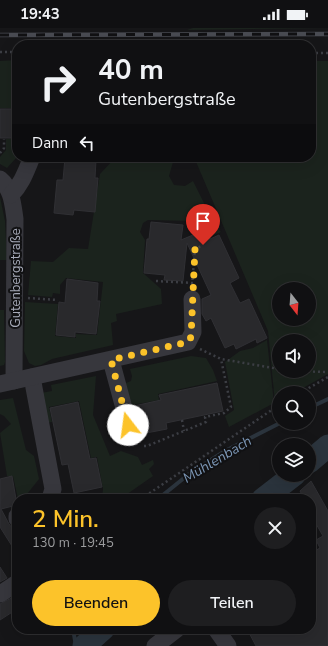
<!DOCTYPE html>
<html lang="de">
<meta charset="utf-8">
<style>
:root{--surface:#101012;--page:#1e1e20;--text:#f1f3f6;--muted:#9c9d9f;--line:#303032;--accent:#fcc32a}
body{margin:0;font-family:"Nunito Sans",sans-serif;background:var(--page);color:var(--text);height:100vh;display:flex;flex-direction:column;font-size:15px;white-space:nowrap}
*{box-sizing:border-box;margin:0}
p{font-size:13px;color:var(--muted)}
.icon{flex:none;width:22px;height:22px;fill:none;stroke:currentColor;stroke-width:2;stroke-linecap:round;stroke-linejoin:round}
.map{position:relative;flex:1;overflow:hidden}
.sheet{position:absolute;left:12px;top:466px;width:304px;height:140px;display:flex;flex-direction:column;background:var(--surface);border-radius:16px;box-shadow:0 4px 16px #0002,0 0 0 1px var(--line)}
.sheet>*{flex:none}
.guide{position:absolute;left:12px;top:12px;width:304px;height:122px;border-radius:16px;box-shadow:0 4px 16px #0002,0 0 0 1px var(--line);background:#101012;color:var(--text);overflow:hidden}
.needle{width:26px;rotate:163deg}
.tools{position:absolute;left:272px;top:254px;display:grid;gap:8px}
.tools a{display:grid;place-items:center;width:44px;height:44px;border-radius:50%;background:var(--surface);box-shadow:0 4px 16px #0002,0 0 0 1px var(--line);font-size:20px}
.pin{position:absolute;display:grid;place-items:center;width:34px;height:34px;color:#fff;margin:-41px -17px;border-radius:50% 50% 50% 0;rotate:-45deg;box-shadow:0 0 4px #0007}
.pin .icon{rotate:45deg}
.me{position:absolute;width:44px;margin:-22px;rotate:345deg;stroke-linejoin:round;filter:drop-shadow(0 0 3px #0008)}
.turn{display:flex;align-items:center;gap:14px;height:84px;padding:0 20px;font-size:18px}
.turn .icon{width:52px;height:52px;stroke-width:2.5}
.turn b{display:block;font-size:28px;line-height:34px}
.then{display:flex;align-items:center;height:38px;padding:0 20px;background:#0003;gap:8px;font-size:15px}
.round{display:grid;place-items:center;flex:none;width:42px;height:42px;border-radius:21px;background:var(--page)}
.headline{display:flex;align-items:center;justify-content:space-between;height:68px;padding:0 20px}
h1{font-size:24px;font-weight:600;line-height:30px;color:var(--accent)}
.cta{display:flex;gap:8px;margin-top:auto;padding:8px 20px}
.cta a{flex:1;height:46px;border-radius:24px;background:var(--accent);color:#111;font-size:16px;font-weight:600;line-height:46px;text-align:center}
.cta a+a{background:var(--page);color:var(--text)}
.status{display:flex;justify-content:space-between;align-items:center;height:28px;padding:0 20px;background:var(--surface);direction:ltr}
.status svg{height:11px;fill:currentColor}
.map>svg:first-child{display:block}
.green{fill:#1b231d;fill-rule:evenodd}
.lines{fill:none;stroke-linecap:round;stroke-linejoin:round}
.stream{stroke:#2b343d;stroke-width:4}
.river{stroke:#2b343d;stroke-width:23}
.building{fill:#29292c;stroke:#303034}
.path{stroke:#3c3e44;stroke-width:2.5;stroke-dasharray:2 3;stroke-linecap:butt}
.minor{stroke:#37373d;stroke-width:17}
.rail-casing{stroke:#494b52;stroke-width:4.5}
.rail{stroke:#111113;stroke-width:3;stroke-dasharray:9;stroke-linecap:butt}
.route{stroke:#fcc32a;stroke-width:7;stroke-dasharray:0 12.6}
.labels{text-anchor:middle;stroke-width:4;stroke-linejoin:round;paint-order:stroke}
.street-label{font-size:13px;fill:#a7abb9;stroke:#111113}
.water-label{font-size:14px;font-style:italic;fill:#7c97b6;stroke:#111113}
</style>
<div class="status"><b>19:43</b><svg viewBox="0 0 49 12"><path d="M0 12V9h3v3zM5 12V6h3v6zM10 12V3h3v9zM15 12V0h3v12zM26 1h20v11H26zM47 4h2v5h-2z"/></svg></div>
<div class="map">
<svg width="328" height="618" viewBox="0 0 328 618">
<rect width="100%" height="100%" fill="#161618"/>
<g class="green">
<path d="M 193,0 L 328,0 L 187,2 Z"/>
<path d="M 17,32 L 17,80 L 0,80 L 0,33 Z"/>
<path d="M 311,33 L 328,33 L 328,346 L 294,365 L 279,365 L 279,373 L 275,375 L 268,303 L 194,129 L 311,129 ZM 279,261 L 309,261 L 309,291 L 279,291 ZM 279,313 L 309,313 L 309,343 L 279,343 Z"/>
<path d="M 17,110 L 17,129 L 7,140 L 0,136 L 0,129 L 6,122 L 6,111 Z"/>
<path d="M 116,129 L 170,129 L 173,134 L 169,148 L 174,157 L 185,158 L 193,153 L 216,199 L 221,204 L 209,209 L 205,201 L 196,205 L 191,193 L 148,192 L 143,195 L 140,204 L 145,212 L 143,245 L 161,261 L 162,276 L 116,286 L 117,293 L 111,295 L 113,317 L 52,331 L 41,337 L 35,338 L 29,335 L 24,323 L 25,274 L 58,276 L 55,308 L 76,310 L 76,306 L 97,307 L 103,254 L 66,250 L 60,257 L 60,266 L 53,265 L 52,269 L 28,267 L 31,233 L 53,234 L 69,220 L 88,221 L 100,146 Z"/>
<path d="M 0,169 L 5,193 L 7,232 L 0,232 Z"/>
<path d="M 0,282 L 4,282 L 5,334 L 4,337 L 0,338 Z"/>
<path d="M 267,312 L 274,375 L 229,399 L 225,388 L 234,382 L 225,334 L 240,323 L 253,320 Z"/>
<path d="M 191,328 L 206,330 L 213,342 L 217,353 L 158,366 L 159,372 L 127,378 L 121,357 L 131,353 L 132,348 L 130,341 Z"/>
<path d="M 96,348 L 93,387 L 110,428 L 121,423 L 138,429 L 142,437 L 153,432 L 154,436 L 149,441 L 153,448 L 120,471 L 102,471 L 103,461 L 97,429 L 91,430 L 79,373 L 49,379 L 52,394 L 46,395 L 41,365 L 52,363 L 51,357 Z"/>
<path d="M 13,370 L 26,422 L 34,428 L 39,451 L 23,471 L 18,471 L 13,448 L 7,448 L 0,405 L 11,396 L 4,388 L 0,386 L 0,372 Z"/>
</g>
<g class="lines">
<g class="stream">
<path d="M 309,380 L 328,371"/>
<path d="M 158,471 L 189,446 L 225,423 L 280,395"/>
<path d="M 73,601 L 76,618"/>
</g>
<g class="river">
<path d="M 309,434 L 328,418"/>
<path d="M 263,471 L 294,447"/>
<path d="M 84,618 L 103,601"/>
</g>
</g>
<g class="building">
<rect x="0" y="81" width="17" height="29"/>
<path d="M 65,130 L 96,132 L 95,150 L 98,150 L 95,184 L 74,182 L 73,187 L 54,185 L 57,152 L 63,152 Z"/>
<path d="M 151,194 L 183,197 L 181,212 L 205,202 L 210,211 L 219,207 L 239,250 L 230,255 L 240,275 L 249,271 L 267,310 L 257,315 L 256,311 L 236,321 L 234,316 L 225,320 L 211,290 L 206,293 L 202,286 L 202,271 L 211,267 L 187,215 L 183,253 L 164,252 L 165,247 L 144,245 L 147,211 L 149,211 Z"/>
<path d="M 67,251 L 98,255 L 97,273 L 100,273 L 96,306 L 75,304 L 75,309 L 56,307 L 59,274 L 65,275 Z"/>
<path d="M 217,355 L 223,383 L 166,395 L 167,401 L 141,406 L 134,378 L 161,372 L 159,367 Z"/>
<path d="M 78,374 L 90,431 L 96,430 L 102,459 L 74,465 L 68,436 L 62,437 L 50,380 Z"/>
<path d="M 12,448 L 17,477 L 1,481 L 9,496 L 17,506 L 17,526 L 0,499 L 0,451 Z"/>
<path d="M 311,453 L 328,483 L 328,618 L 256,618 L 247,601 L 311,601 L 311,525 L 320,520 L 316,512 L 323,508 L 311,487 L 311,471 L 304,471 L 300,463 Z"/>
<path d="M 0,539 L 7,550 L 0,554 Z"/>
<path d="M 17,567 L 17,581 L 0,592 L 0,576 Z"/>
</g>
<g class="lines">
<g class="path">
<path d="M 0,24 L 17,24"/>
<path d="M 311,25 L 328,25"/>
<path d="M 0,125 L 4,120 L 4,111"/>
<path d="M 156,253 L 193,255"/>
<path d="M 192,257 L 195,221 L 203,217"/>
<path d="M 28,270 L 58,272"/>
<path d="M 200,321 L 221,331 L 279,341"/>
<path d="M 288,343 L 328,344"/>
<path d="M 300,365 L 328,349"/>
<path d="M 182,392 L 184,403"/>
<path d="M 144,418 L 147,418 L 206,394 L 205,389 L 224,385 L 231,379 L 221,331"/>
<path d="M 141,471 L 279,377"/>
</g>
<g class="minor">
<path d="M 0,151 C 12,161 13,177 15,191 L 14,353"/>
<path d="M 11,167 C 22,156 26,143 32,129"/>
<path d="M 111,332 L 132,410"/>
<path d="M 32,349 L 53,461 L 50,471"/>
<path d="M 0,356 L 188,314 L 193,304 L 192,271"/>
<path d="M 17,488 L 17,491"/>
<path d="M 0,566 L 17,555"/>
<path d="M 216,601 L 228,618"/>
<path d="M 155,618 L 177,601"/>
</g>
<defs>
<path id="rail" d="M 0,7 L 328,6"/>
</defs>
<use href="#rail" class="rail-casing"/>
<use href="#rail" class="rail"/>
</g>
<g class="lines">
<path class="route" d="M 128,397 L 111,332 L 188,314 L 191,309 L 195,221 L 203,217"/>
</g>
<g class="labels">
<g class="street-label">
<text transform="translate(15 250) rotate(-90)" y="5">Gutenbergstraße</text>
</g>
<g class="water-label">
<text transform="translate(217 431) rotate(-31)" y="5">Mühlenbach</text>
</g>
</g>
</svg>
<div class="tools">
<a><svg class="needle" viewBox="-14 -14 28 28"><path d="M0-13l5 13h-10z" fill="#e53935"/><path d="M0 13l5-13h-10z" fill="#9c9d9f"/></svg></a>
<a><svg class="icon" aria-label="sound" viewBox="0 0 24 24"><path d="M4 9h4l5-4v14l-5-4H4zM17 9q2 3 0 6"/></svg></a>
<a><svg class="icon" aria-label="search" viewBox="0 0 24 24"><circle cx="10" cy="10" r="6"/><path d="M15 15l6 6"/></svg></a>
<a><svg class="icon" aria-label="layers" viewBox="0 0 24 24"><path d="M12 4l9 5-9 5-9-5zM3 14l9 5 9-5"/></svg></a>
</div>
<div class="pin" style="left:203px;top:217px;background:#d93025"><svg class="icon" aria-label="arrive" viewBox="0 0 24 24"><path d="M6 21V4h12l-3 4 3 4H6"/></svg></div>
<svg class="me" style="left:128px;top:397px" viewBox="-20 -20 40 40"><circle r="19" fill="#fff"/><path d="M0-13L10 11 0 6-10 11z" fill="#fcc32a"/></svg>
<div class="guide">
<div class="turn"><svg class="icon" aria-label="right" viewBox="0 0 24 24"><path d="M7 20v-9h11M14 6l5 5-5 5"/></svg><div><b>40 m</b>Gutenbergstraße</div></div>
<div class="then">Dann<svg class="icon" aria-label="left" viewBox="0 0 24 24"><path d="M17 20v-9H6M10 6l-5 5 5 5"/></svg></div>
</div>
<section class="sheet">
<div class="headline"><div><h1>2 Min.</h1><p>130 m · 19:45</p></div><a class="round"><svg class="icon" aria-label="close" viewBox="0 0 24 24"><path d="M6 6l12 12M18 6L6 18"/></svg></a></div>
<div class="cta"><a>Beenden</a><a>Teilen</a></div>
</section>
</div>
